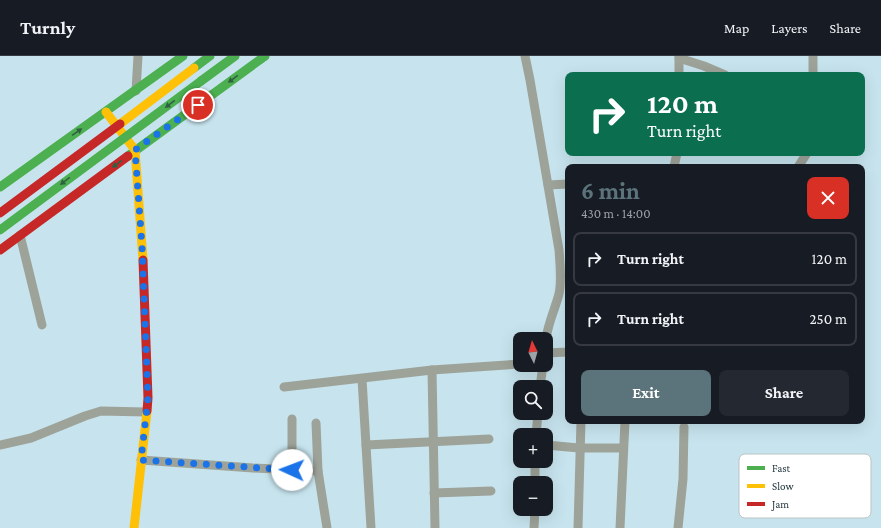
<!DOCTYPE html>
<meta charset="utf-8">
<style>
:root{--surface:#171b24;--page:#242831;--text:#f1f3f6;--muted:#9ea1a6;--line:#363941;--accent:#5b737b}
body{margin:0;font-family:"Crimson Pro",serif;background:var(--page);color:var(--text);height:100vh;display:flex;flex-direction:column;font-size:15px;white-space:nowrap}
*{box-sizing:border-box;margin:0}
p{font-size:13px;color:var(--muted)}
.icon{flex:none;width:22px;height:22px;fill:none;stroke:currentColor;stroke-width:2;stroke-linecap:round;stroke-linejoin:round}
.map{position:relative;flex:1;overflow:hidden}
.panel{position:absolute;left:565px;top:108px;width:300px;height:260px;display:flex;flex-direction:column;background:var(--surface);border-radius:8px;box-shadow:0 4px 16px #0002}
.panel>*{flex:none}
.hud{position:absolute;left:565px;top:16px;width:300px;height:84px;border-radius:8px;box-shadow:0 4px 16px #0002;background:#0b6e4f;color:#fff;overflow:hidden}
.needle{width:26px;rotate:355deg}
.fabs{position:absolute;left:513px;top:276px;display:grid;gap:8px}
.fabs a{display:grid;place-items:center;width:40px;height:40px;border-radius:8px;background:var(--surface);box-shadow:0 4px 16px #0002;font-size:20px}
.pin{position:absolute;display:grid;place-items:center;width:34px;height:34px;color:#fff;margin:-17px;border:2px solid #fff;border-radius:50%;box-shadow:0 1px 4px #0007}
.me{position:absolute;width:44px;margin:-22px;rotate:272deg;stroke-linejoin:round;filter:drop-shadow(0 0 3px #0008)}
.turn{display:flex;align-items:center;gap:14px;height:84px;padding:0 16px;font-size:18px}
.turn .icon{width:52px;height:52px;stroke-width:2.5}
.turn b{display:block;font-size:28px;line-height:34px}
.round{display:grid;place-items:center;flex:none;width:42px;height:42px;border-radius:8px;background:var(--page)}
.overview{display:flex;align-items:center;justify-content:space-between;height:68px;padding:0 16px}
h1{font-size:24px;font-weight:700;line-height:30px;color:var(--accent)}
.cta{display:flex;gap:8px;margin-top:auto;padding:8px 16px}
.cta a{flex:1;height:46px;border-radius:8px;background:var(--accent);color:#fff;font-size:16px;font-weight:700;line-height:46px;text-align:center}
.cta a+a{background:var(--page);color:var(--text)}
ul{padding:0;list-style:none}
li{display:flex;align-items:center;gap:12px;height:54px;margin:0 8px 6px;padding:0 8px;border:2px solid var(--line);border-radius:8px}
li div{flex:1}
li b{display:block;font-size:15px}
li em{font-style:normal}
header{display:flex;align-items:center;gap:24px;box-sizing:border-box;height:56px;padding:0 20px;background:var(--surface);border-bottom:1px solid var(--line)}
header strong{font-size:19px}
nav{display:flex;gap:22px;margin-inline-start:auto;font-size:14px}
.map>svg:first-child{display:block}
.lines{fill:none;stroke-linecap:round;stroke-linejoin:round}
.street{stroke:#9ea39a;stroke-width:9}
.fast{stroke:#4caf50;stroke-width:9}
.slow{stroke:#ffc107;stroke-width:9}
.jam{stroke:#c62828;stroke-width:9}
.fast-bridge{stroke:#4caf50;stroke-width:9}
.slow-bridge{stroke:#ffc107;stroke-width:9}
.jam-bridge{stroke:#c62828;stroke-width:9}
.oneway{fill:#306044}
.route{stroke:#1a73e8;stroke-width:7;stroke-dasharray:0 12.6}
.key{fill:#fff;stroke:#bcc3c5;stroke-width:1}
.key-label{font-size:11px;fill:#21363d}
</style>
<header>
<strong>Turnly</strong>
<nav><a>Map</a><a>Layers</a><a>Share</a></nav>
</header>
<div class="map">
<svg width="881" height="472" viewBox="0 0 881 472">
<rect width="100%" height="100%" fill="#c7e4ee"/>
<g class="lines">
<g class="street">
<path d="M 525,0 L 530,24 L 559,194 C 560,208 562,224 559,238 C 555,253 548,267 546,283"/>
<path d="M 679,0 L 679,19"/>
<path d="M 679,2 L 704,10 L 725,19"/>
<path d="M 813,19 L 813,0"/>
<path d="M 136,35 L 138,0"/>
<path d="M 674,111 L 677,97"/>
<path d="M 798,111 L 807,97"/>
<path d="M 548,129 L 568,128"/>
<path d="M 20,179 L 42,269"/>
<path d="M 546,297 L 568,296"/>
<path d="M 432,314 L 435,472"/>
<path d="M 362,323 L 371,472"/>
<path d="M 284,331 L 432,314 L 520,308"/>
<path d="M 540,331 L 543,309"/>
<path d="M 292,363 L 292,414"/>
<path d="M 316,367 L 318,415 L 327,472"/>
<path d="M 536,379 L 538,357"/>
<path d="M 0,389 L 31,382 L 85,360 L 101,355 L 146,356"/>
<path d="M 366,389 L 489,383"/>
<path d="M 546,389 L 579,392 L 623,392"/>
<path d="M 141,404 L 253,412 L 318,415"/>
<path d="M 535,427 L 535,405"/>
<path d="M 434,437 L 491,435"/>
<path d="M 534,472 L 535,453"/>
<path d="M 578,472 L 581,365"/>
<path d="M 620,472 L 625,365"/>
<path d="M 678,472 L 683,423 L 684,371"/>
</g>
<g class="fast">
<path d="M 194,12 L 210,0"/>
<path d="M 201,25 L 235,0"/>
<path d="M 128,100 L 265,0"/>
<path d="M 0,131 L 183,0"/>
</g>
<g class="slow">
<path d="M 106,56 L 135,94 L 143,204"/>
<path d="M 134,472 L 147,355"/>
</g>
<g class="jam">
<path d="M 0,194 L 128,100"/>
<path d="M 143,204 L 148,342 L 147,355"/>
</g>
<path class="fast-bridge" d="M 0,174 L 201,25"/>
<path class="slow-bridge" d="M 120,68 L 194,12"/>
<path class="jam-bridge" d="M 0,157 L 120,68"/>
</g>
<defs><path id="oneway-solid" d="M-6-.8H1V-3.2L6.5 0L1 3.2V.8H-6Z"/></defs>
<g class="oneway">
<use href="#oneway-solid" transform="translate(233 23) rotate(144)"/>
<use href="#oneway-solid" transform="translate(170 48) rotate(143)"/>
<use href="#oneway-solid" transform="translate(77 76) rotate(-35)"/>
<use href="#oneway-solid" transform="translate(117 108) rotate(144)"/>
<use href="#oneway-solid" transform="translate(65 125) rotate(143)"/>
</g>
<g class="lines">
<path class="route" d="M 198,49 L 135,94 L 142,190 L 148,342 L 141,404 L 292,414"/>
</g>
<rect x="739" y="398" width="132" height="64" rx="6" class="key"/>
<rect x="747" y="410" width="18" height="4" fill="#4caf50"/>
<rect x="747" y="428" width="18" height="4" fill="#ffc107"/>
<rect x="747" y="446" width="18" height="4" fill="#c62828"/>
<g class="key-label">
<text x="772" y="416">Fast</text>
<text x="772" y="434">Slow</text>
<text x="772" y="452">Jam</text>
</g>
</svg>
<div class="fabs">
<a><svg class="needle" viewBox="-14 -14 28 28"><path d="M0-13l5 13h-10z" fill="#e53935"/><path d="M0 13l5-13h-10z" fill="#9ea1a6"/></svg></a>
<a><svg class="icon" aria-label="search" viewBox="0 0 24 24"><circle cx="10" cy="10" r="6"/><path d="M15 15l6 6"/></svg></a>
<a>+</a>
<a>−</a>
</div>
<div class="pin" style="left:198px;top:49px;background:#d93025"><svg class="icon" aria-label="arrive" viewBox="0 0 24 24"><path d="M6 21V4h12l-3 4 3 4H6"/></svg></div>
<svg class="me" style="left:292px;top:414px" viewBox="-20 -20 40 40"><circle r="19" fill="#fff"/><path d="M0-13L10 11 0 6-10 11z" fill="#1a73e8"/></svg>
<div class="hud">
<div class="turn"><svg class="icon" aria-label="right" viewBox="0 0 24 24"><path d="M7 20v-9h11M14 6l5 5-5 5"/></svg><div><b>120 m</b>Turn right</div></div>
</div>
<section class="panel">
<div class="overview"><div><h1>6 min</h1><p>430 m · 14:00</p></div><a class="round" style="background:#d93025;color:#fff"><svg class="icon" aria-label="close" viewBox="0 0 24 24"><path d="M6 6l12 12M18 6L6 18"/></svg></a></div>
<ul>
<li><svg class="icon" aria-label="right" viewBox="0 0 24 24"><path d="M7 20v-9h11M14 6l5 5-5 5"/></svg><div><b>Turn right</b></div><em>120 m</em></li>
<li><svg class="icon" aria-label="right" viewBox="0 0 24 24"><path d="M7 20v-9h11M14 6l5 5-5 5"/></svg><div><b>Turn right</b></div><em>250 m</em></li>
</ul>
<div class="cta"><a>Exit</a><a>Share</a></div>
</section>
</div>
